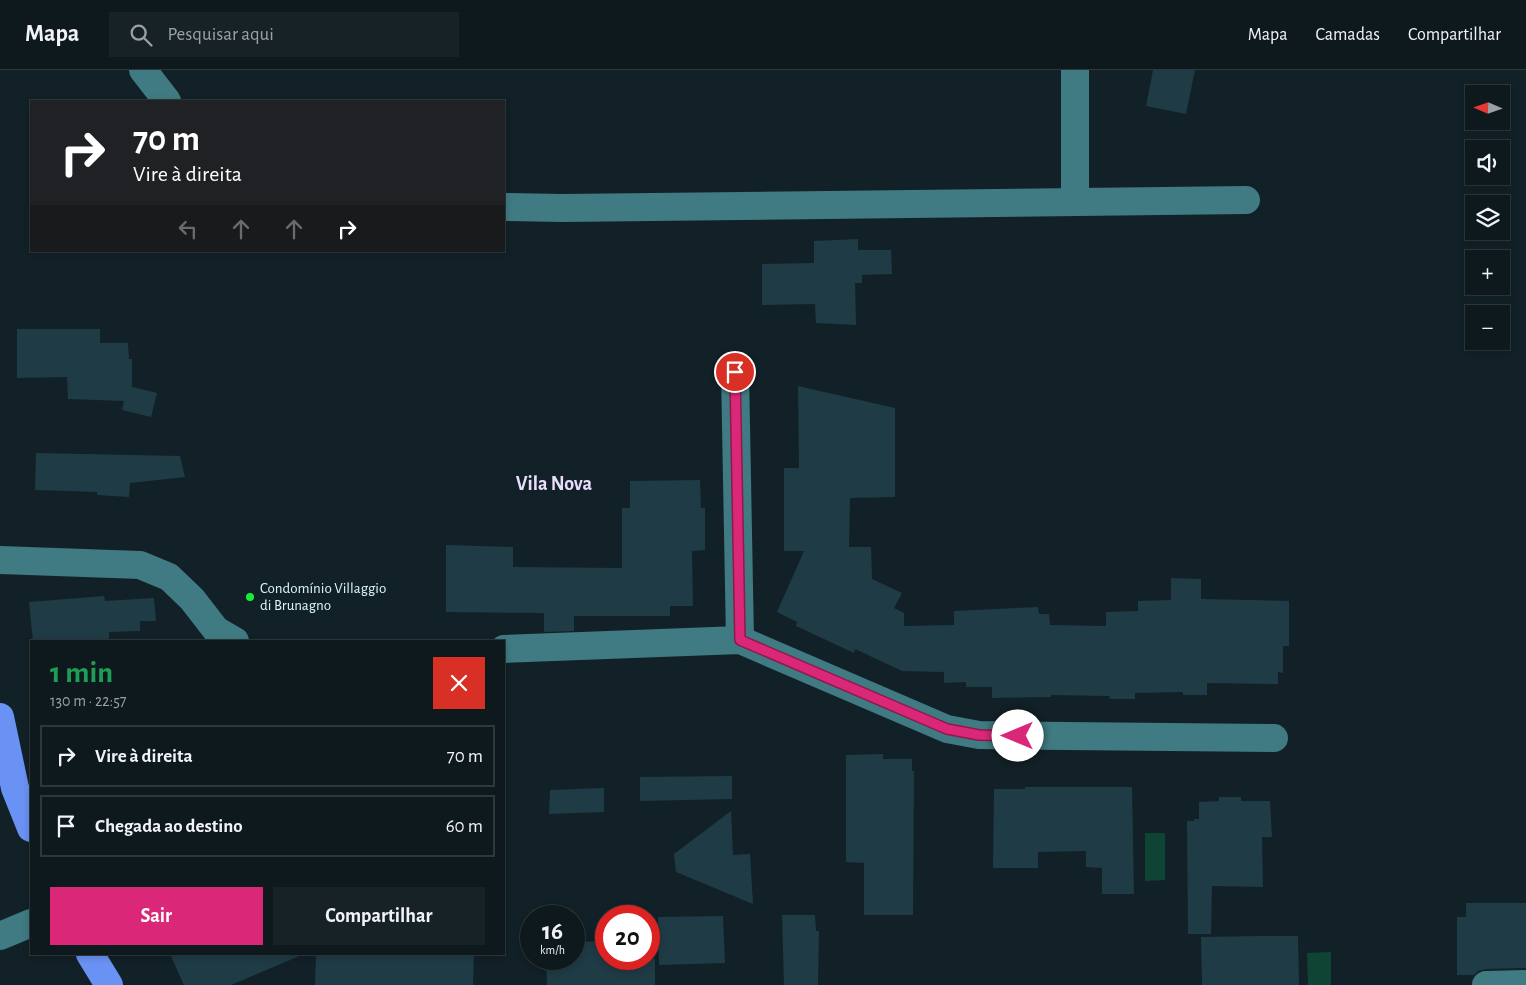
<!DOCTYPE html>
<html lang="pt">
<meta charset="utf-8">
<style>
:root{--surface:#0e191d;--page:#172226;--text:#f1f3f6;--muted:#9ba0a4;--line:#2e383b;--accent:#db2777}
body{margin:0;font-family:"Alegreya Sans",sans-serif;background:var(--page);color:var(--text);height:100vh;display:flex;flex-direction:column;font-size:19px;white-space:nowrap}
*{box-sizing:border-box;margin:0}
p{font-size:16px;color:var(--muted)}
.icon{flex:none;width:28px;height:28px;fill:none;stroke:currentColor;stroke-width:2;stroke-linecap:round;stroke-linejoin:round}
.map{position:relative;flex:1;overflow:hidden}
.panel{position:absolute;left:30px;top:570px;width:475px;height:315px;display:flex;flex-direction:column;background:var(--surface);border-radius:0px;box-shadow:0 2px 8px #0003,0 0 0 1px var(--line)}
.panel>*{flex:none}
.hud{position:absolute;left:30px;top:30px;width:475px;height:152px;border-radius:0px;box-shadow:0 2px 8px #0003,0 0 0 1px var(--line);background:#202124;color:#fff;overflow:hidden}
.needle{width:32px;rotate:272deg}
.tools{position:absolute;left:1465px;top:15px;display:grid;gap:10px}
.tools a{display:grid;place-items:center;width:45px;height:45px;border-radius:0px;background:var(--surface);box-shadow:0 2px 8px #0003,0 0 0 1px var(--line);font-size:25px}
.speed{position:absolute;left:520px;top:835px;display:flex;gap:10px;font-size:25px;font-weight:700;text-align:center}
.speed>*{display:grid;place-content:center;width:65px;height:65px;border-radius:50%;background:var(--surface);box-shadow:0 2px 8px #0003,0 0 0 1px var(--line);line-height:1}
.speed small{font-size:12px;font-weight:400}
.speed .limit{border:8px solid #d22;background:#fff;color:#111}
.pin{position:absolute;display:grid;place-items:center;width:42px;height:42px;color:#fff;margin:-21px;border:2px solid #fff;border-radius:50%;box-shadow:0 1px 5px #0007}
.me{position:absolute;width:55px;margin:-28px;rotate:270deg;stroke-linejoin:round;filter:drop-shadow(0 0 4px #0008)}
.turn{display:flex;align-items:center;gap:18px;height:105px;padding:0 20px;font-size:22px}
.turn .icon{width:65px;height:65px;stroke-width:2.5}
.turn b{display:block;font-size:35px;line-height:42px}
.lanes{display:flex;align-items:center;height:48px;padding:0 20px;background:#0003;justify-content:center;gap:25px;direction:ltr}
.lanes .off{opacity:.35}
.round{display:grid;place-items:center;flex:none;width:52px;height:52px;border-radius:0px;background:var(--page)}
.head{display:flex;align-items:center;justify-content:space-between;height:85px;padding:0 20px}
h1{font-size:30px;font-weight:600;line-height:38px;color:#1e9e55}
.button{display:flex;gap:10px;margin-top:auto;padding:10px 20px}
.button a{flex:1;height:58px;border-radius:0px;background:var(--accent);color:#fff;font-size:20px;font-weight:600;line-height:58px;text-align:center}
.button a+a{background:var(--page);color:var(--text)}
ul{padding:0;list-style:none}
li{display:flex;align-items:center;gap:15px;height:62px;margin:0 10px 8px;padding:0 10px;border:2px solid var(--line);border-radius:0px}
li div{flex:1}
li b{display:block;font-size:19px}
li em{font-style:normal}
header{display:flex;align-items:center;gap:30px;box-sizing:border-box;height:70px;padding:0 25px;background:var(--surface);border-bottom:1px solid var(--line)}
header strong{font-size:24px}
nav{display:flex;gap:28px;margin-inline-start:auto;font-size:18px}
.search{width:350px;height:45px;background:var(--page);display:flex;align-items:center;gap:12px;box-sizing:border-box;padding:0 18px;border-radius:0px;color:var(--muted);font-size:19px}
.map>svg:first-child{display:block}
.water{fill:#0f4334}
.building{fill:#1f3b46}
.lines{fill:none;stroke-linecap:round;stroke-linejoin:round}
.minor{stroke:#407a82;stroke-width:28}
.major{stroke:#6a92f4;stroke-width:28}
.route-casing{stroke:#8e194d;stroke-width:12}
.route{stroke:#db2777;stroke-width:9}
.poi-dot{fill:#15ed3c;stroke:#122127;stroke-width:2}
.labels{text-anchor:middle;stroke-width:5;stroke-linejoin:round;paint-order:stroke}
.poi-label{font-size:15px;fill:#daf6fc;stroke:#122127;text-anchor:start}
.district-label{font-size:20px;font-weight:bold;fill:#eadcfc;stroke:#122127}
</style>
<header>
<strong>Mapa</strong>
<div class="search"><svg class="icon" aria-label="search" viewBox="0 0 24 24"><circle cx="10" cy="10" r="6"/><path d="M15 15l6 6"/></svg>Pesquisar aqui</div>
<nav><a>Mapa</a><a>Camadas</a><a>Compartilhar</a></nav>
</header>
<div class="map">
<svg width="1526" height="915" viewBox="0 0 1526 915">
<rect width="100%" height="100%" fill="#122127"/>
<g class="water">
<path d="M 1145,763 L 1165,763 L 1165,810 L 1145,811 Z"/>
<path d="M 1331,882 L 1331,915 L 1308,915 L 1307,883 Z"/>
</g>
<g class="building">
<path d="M 1153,0 L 1195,0 L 1186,44 L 1146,36 Z"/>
<path d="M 858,169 L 858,180 L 891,180 L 892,204 L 862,205 L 862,213 L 855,213 L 856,255 L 816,253 L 815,234 L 762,235 L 762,194 L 814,193 L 814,171 Z"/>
<path d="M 17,259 L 100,259 L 100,273 L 128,273 L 129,289 L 132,289 L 132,317 L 157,323 L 151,347 L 122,340 L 124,331 L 68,329 L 67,307 L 17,308 Z"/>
<path d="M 798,316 L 895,338 L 895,427 L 850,428 L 849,477 L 871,477 L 872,509 L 902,523 L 894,538 L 904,543 L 904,556 L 954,555 L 954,541 L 1038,537 L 1039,544 L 1049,544 L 1050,555 L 1106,556 L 1106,542 L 1138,541 L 1138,531 L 1171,530 L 1171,508 L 1201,509 L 1201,529 L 1289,531 L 1289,576 L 1283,576 L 1283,603 L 1278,602 L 1278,614 L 1207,613 L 1207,625 L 1183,625 L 1183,622 L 1135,623 L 1135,629 L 1110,629 L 1109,626 L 1051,625 L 1051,627 L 992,628 L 992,617 L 966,617 L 966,612 L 944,613 L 944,602 L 902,601 L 855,579 L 854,583 L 796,556 L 797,552 L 777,542 L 804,481 L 784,481 L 784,398 L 799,398 Z"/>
<path d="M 36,383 L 180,386 L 185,407 L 130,413 L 129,427 L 97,425 L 97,422 L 35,420 Z"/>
<path d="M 700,410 L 701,438 L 705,438 L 705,480 L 692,481 L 693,536 L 670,536 L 670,546 L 574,546 L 574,561 L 544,562 L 544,543 L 446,542 L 446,475 L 513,477 L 513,497 L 622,498 L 622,438 L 630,438 L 630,411 Z"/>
<path d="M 104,526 L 105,531 L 154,528 L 156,551 L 140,551 L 140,561 L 109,562 L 109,571 L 33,571 L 29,532 Z"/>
<path d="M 883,684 L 883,689 L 912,689 L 912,701 L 914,701 L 913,845 L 864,845 L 864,793 L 846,792 L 846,685 Z"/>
<path d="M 732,706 L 732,729 L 640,731 L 640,707 Z"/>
<path d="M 1025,717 L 1132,717 L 1134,824 L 1102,824 L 1102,798 L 1086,797 L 1086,781 L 1038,782 L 1038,798 L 993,798 L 994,719 L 1025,719 Z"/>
<path d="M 604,718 L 604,742 L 549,744 L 550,720 Z"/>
<path d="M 1219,727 L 1241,727 L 1241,731 L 1270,731 L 1272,767 L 1262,767 L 1263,817 L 1212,816 L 1211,864 L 1188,864 L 1187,751 L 1194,751 L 1194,749 L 1199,749 L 1199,732 L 1219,731 Z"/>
<path d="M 731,741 L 733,785 L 750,784 L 753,834 L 676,802 L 674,784 Z"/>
<path d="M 1466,833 L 1526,833 L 1526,898 L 1486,899 L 1478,901 L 1474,905 L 1457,905 L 1457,847 L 1466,847 Z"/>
<path d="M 782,845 L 815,845 L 816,861 L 819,861 L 818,915 L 784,915 Z"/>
<path d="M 723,846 L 725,893 L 659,895 L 658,847 Z"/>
<path d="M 1260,866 L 1298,866 L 1299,915 L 1202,915 L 1201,867 Z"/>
<path d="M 606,871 L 606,889 L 655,889 L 655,915 L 547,915 L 546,889 L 574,889 L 574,872 Z"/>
<path d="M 170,884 L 304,884 L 231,915 L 184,915 Z"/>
<path d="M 316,884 L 474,884 L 473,915 L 315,915 Z"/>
</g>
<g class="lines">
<g class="minor">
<path d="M 143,0 L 167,31"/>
<path d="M 1075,131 L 1075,0"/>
<path d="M 504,137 L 563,138 L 1246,130"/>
<path d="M 735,302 L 740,570"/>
<path d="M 0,490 L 140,495 L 169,507 L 192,529 L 216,560 L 235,571"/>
<path d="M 504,579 L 740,570 L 947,659 L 979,665 L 1274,668"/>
<path d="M 0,866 L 31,853"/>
<path d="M 1486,915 L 1526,914"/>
</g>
<g class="major">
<path d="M 0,647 L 15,718 L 31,758"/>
<path d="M 90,884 L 109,915"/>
</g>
</g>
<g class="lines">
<defs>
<path id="route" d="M 735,302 L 740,570 L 947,659 L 979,665 L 1018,666"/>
</defs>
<use href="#route" class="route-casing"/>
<use href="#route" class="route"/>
</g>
<circle class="poi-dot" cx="250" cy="527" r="5"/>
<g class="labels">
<g class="poi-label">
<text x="260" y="523">Condomínio Villaggio<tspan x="260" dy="17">di Brunagno</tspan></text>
</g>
<g class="district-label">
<text x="554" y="420">Vila Nova</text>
</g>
</g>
</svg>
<div class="tools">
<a><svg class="needle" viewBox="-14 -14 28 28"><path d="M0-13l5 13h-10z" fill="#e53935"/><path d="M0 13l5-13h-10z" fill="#9ba0a4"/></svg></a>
<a><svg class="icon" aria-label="sound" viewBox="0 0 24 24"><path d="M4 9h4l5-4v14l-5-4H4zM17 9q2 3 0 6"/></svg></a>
<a><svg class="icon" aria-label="layers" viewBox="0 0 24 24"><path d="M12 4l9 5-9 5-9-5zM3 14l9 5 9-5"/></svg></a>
<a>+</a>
<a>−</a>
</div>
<div class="speed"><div>16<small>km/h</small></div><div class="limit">20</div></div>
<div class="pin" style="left:735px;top:302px;background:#d93025"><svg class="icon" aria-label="arrive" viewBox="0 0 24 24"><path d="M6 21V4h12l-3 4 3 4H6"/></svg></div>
<svg class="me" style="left:1018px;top:666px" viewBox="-20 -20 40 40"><circle r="19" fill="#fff"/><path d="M0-13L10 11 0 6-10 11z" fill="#db2777"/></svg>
<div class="hud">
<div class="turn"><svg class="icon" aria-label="right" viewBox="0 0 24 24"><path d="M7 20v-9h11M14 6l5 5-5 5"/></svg><div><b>70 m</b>Vire à direita</div></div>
<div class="lanes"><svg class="icon off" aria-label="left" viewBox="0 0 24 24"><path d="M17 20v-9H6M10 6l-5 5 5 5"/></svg><svg class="icon off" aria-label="ahead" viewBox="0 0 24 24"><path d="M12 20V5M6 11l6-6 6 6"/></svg><svg class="icon off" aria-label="ahead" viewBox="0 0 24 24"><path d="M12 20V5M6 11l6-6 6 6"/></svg><svg class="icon" aria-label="right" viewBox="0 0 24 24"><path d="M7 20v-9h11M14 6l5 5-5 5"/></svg></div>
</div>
<section class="panel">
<div class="head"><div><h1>1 min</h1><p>130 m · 22:57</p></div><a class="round" style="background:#d93025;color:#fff"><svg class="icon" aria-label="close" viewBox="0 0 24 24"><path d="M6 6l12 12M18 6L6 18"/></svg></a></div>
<ul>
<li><svg class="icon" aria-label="right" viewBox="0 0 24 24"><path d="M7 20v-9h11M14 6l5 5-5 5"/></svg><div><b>Vire à direita</b></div><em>70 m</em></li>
<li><svg class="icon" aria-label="arrive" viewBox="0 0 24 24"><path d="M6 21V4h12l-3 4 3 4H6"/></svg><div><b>Chegada ao destino</b></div><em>60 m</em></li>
</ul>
<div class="button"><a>Sair</a><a>Compartilhar</a></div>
</section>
</div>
